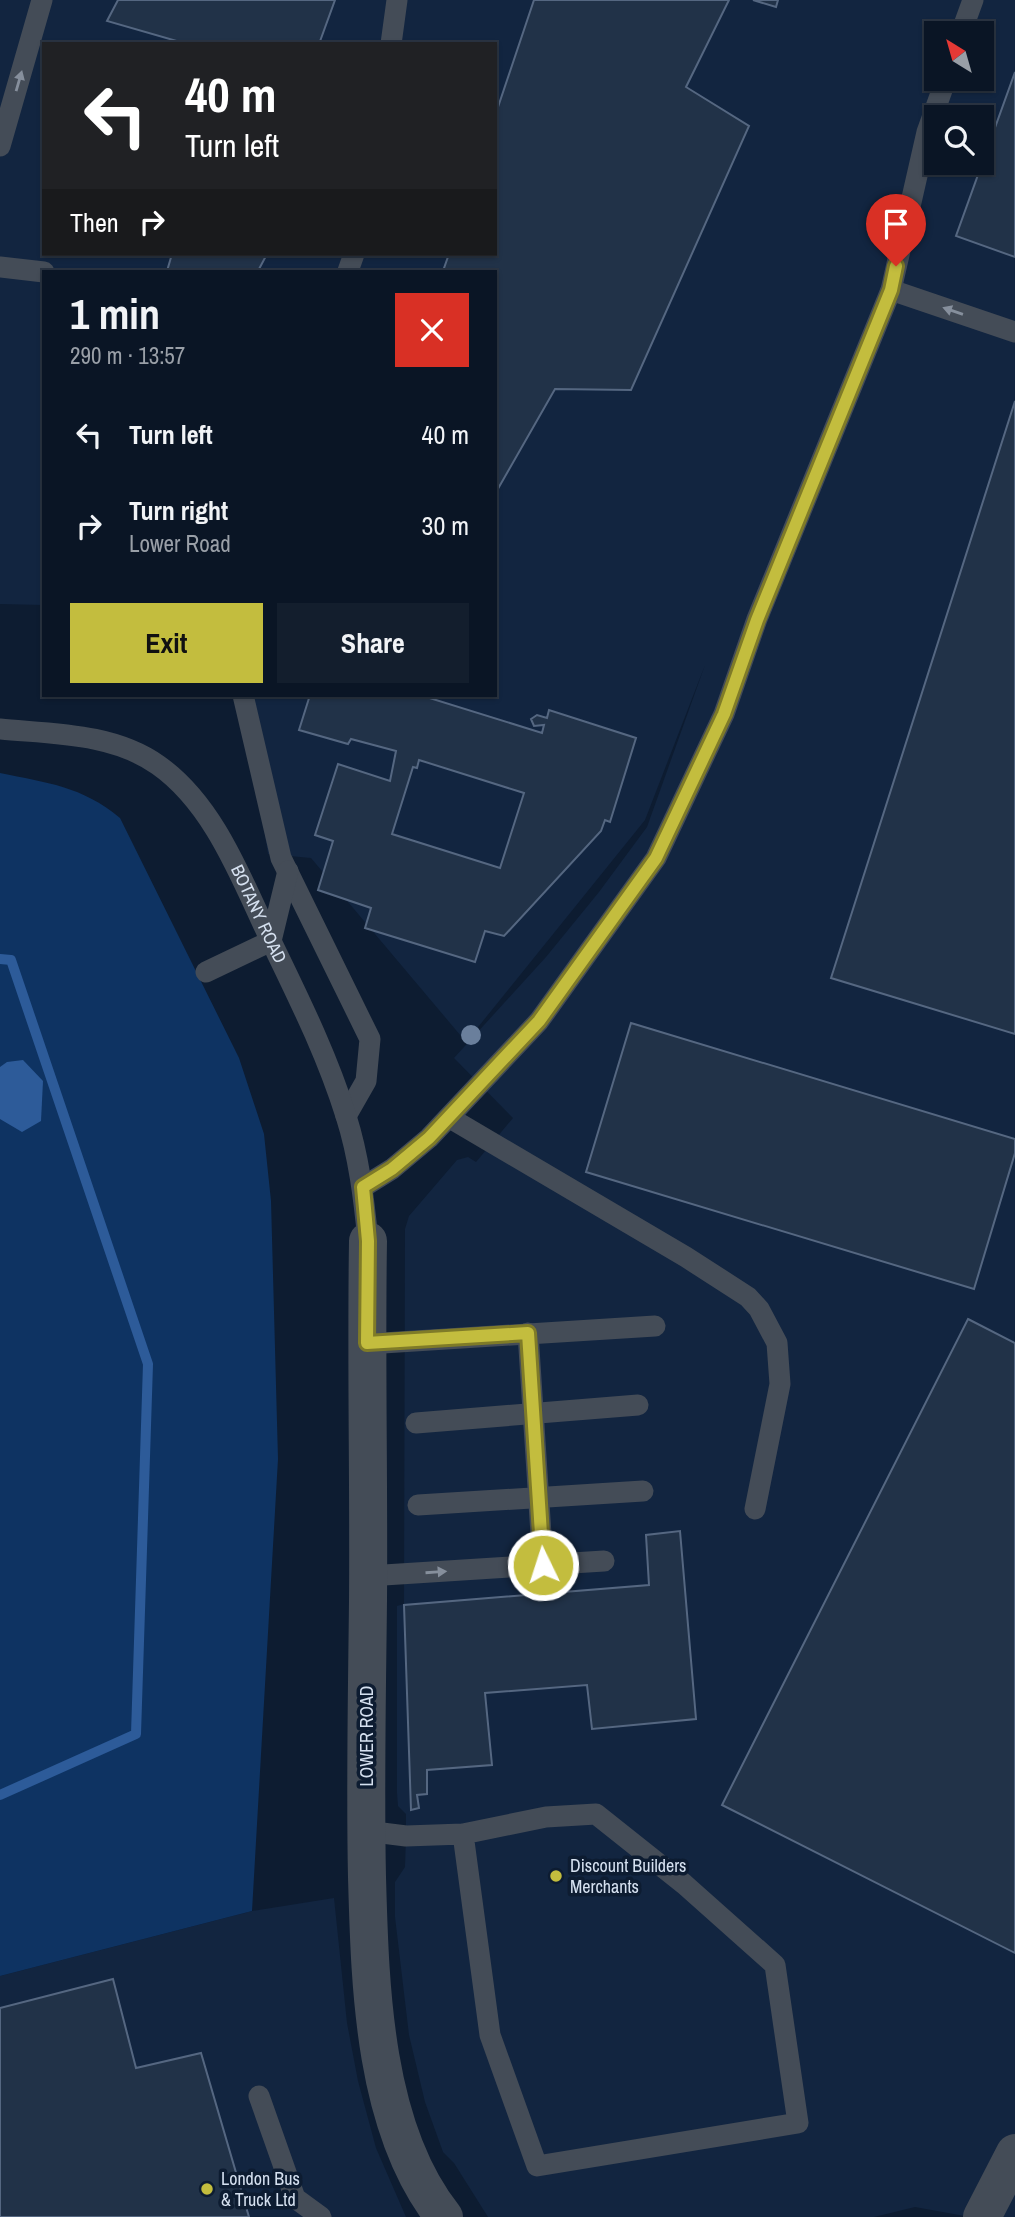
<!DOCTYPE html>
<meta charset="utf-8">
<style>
:root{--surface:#0a1525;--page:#131e2d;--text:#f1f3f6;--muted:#999fa7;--line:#2a3442;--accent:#c3bd3e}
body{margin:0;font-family:"Archivo Narrow",sans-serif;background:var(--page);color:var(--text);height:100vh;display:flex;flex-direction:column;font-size:26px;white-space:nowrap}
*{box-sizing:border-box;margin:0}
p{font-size:23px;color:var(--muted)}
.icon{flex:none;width:38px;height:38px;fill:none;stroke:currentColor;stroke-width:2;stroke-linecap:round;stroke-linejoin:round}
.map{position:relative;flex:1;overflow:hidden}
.panel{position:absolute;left:42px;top:270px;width:455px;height:427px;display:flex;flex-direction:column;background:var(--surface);border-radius:0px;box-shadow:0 2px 5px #0004,0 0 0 2px var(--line)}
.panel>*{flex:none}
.guide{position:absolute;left:42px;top:42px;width:455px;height:214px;border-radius:0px;box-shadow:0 2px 5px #0004,0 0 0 2px var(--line);background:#202124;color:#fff;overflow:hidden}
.needle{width:46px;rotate:323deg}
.controls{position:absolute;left:924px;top:21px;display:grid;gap:14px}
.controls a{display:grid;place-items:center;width:70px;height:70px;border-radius:0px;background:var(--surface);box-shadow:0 2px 5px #0004,0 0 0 2px var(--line);font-size:35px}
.pin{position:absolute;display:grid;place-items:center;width:60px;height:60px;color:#fff;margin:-72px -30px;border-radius:50% 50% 50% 0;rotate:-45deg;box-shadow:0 0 7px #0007}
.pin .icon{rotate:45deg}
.me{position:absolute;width:77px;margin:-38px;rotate:356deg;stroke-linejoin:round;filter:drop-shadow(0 0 5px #0008)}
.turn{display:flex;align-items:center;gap:24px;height:147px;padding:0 28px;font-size:32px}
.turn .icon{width:91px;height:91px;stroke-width:2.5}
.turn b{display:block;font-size:49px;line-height:60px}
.then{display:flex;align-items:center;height:66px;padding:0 28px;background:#0003;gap:14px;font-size:26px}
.round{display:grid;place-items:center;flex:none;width:74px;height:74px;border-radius:0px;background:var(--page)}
.headline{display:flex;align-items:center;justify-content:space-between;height:119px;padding:0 28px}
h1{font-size:42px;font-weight:700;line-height:52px}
.button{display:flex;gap:14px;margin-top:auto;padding:14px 28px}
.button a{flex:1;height:80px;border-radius:0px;background:var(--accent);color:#111;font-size:28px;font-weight:700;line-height:80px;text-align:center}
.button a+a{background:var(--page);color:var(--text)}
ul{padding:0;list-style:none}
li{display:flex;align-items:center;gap:21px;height:91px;padding:0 28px}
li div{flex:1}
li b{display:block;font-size:26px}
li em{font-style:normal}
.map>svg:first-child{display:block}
.built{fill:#122540;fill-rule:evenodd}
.green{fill:#0e3362}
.water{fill:#2d5b99}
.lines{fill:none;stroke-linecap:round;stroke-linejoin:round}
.stream{stroke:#2d5b99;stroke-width:10}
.building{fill:#213248;stroke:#556781;stroke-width:2;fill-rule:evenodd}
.service{stroke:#444c57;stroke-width:21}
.minor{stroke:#444c57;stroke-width:38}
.tree{fill:#6a7f9c}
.oneway{fill:#868f9c}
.route-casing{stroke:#7f7b28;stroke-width:18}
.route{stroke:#c3bd3e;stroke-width:12}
.poi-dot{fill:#c3bd3e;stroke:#0d1c31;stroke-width:2.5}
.labels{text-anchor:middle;stroke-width:7;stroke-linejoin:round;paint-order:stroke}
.street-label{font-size:18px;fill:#d6e1f0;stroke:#0d1c31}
.poi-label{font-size:18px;fill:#d6e1f0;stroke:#0d1c31;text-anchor:start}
</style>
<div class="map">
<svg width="1015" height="2217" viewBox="0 0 1015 2217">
<rect width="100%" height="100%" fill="#0d1c31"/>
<g class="built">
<path d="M 0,0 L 1015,0 L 1015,2217 L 970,2217 L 915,2207 L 874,2217 L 488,2217 L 454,2163 L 443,2152 L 425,2102 L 409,2035 L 395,1917 L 395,1882 L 405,1867 L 406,1836 L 406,1814 L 398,1806 L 397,1793 L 397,1606 L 404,1604 L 405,1229 L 409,1216 L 457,1160 L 468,1157 L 476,1162 L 513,1118 L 454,1058 L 546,957 L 599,892 L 647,827 L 705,665 L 645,820 L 466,1042 L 311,858 L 268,854 L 243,695 L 495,695 L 495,271 L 44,271 L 44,605 L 0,604 ZM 936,33 L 982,33 L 982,79 L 936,79 ZM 44,44 L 495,44 L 495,254 L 44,254 ZM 936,117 L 982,117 L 982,163 L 936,163 Z"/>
<path d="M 334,1898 L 347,2023 L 358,2081 L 376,2148 L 406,2217 L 0,2217 L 0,1976 L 252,1911 Z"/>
</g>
<path class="green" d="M 0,773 C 47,783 82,786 120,818 L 239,1058 L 264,1134 L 271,1201 L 278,1459 L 252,1911 L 0,1976 Z"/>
<path class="water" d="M 23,1060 L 43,1081 L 41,1121 L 22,1132 L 0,1119 L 0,1067 L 7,1062 Z"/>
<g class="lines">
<path class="stream" d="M 0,959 L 11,960 L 148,1364 L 136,1734 L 0,1795"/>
</g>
<g class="building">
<path d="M 118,0 L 335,0 L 319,44 L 187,44 L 107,21 Z"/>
<path d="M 534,0 L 729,0 L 686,87 L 749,126 L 631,390 L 555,389 L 495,494 L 495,271 L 443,271 L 449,254 L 495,254 L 495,116 Z"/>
<path d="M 753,0 L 778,0 L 776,7 Z"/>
<path d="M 1015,72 L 1015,257 L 956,236 Z"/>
<path d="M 172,254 L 267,254 L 258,271 L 167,271 Z"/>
<path d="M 1015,401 L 1015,1034 L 831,978 Z"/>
<path d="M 310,695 L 363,697 L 363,695 L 420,695 L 542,733 L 544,725 L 534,726 L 531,719 L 537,715 L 547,718 L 549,710 L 636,738 L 610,822 L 605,820 L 601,831 L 504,936 L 485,931 L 475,962 L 365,928 L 371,908 L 318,890 L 333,841 L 315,835 L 338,764 L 390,781 L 396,751 L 351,739 L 348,744 L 299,730 ZM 419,760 L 524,793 L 500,868 L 392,834 L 413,767 L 417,768 Z"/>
<path d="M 631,1023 L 1015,1139 L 1015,1153 L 974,1289 L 586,1172 Z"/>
<path d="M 968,1319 L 1015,1343 L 1015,1953 L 722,1805 Z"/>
<path d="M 680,1531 L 696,1719 L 592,1729 L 587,1685 L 485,1693 L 492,1765 L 427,1770 L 427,1794 L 417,1795 L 419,1808 L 411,1810 L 404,1605 L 649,1585 L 646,1535 Z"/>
<path d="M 113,1979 L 136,2068 L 201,2053 L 249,2217 L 0,2217 L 0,2008 Z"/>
</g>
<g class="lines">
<g class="service">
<path d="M 961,33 L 973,0"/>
<path d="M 391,44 L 397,0"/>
<path d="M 0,146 L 42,0"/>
<path d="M 0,267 L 44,272"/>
<path d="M 348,271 L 354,254"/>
<path d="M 891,290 L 1015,332"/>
<path d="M 243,695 L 281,858 L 370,1039 L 366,1081 L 346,1116"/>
<path id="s1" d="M 0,729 C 53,734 113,733 158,765 C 215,805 242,881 271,941 C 299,999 327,1055 346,1116 C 359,1157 364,1199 368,1241"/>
<path d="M 206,972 L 271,941 L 288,871"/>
<path d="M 450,1118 L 686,1257 L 748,1297 L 759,1309 L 777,1343 L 780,1384 L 755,1509"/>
<path d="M 363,1187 L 392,1169 L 429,1138 L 539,1021 L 656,858 L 724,714 L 757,619 L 891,290 L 927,132 L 946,79"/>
<path d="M 528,1333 L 543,1565"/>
<path d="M 367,1344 L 655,1326"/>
<path d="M 416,1423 L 638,1405"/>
<path d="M 418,1505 L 643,1491"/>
<path d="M 368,1576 L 604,1561"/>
<path d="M 366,1831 L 406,1836 L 463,1834 L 546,1817 L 596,1814 L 684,1884 L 775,1965 L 798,2123 L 537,2166 L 490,2035 L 463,1834"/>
<path d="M 259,2096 L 295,2198 L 321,2217"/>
</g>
<g class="minor">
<path d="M 368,1241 C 366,1361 369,1481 368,1601 C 367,1693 365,1785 367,1877 C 370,1985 373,2128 444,2217"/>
<path d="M 982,2217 L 1015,2153"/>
</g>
</g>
<circle class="tree" cx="471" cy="1035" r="10"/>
<defs><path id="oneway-solid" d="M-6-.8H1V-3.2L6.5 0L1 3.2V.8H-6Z" transform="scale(1.75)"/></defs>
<g class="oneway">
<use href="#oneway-solid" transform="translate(19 81) rotate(-74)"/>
<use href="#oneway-solid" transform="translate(953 311) rotate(-161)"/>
<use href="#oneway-solid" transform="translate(436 1572) rotate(-4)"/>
</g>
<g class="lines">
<defs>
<path id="route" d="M 543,1565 L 528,1333 L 367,1343 L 368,1241 L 363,1187 L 392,1169 L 429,1138 L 539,1021 L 656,858 L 724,714 L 757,620 L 891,290 L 896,266"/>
</defs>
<use href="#route" class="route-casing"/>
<use href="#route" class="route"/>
</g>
<g class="poi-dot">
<circle cx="556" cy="1876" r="7"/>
<circle cx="207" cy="2189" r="7"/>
</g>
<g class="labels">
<g class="street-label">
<text dy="6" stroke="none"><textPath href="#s1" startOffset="346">BOTANY ROAD</textPath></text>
<text transform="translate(367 1736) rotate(-90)" y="6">LOWER ROAD</text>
</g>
<g class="poi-label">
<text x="570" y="1872">Discount Builders<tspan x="570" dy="21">Merchants</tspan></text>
<text x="221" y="2185">London Bus<tspan x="221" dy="21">&amp; Truck Ltd</tspan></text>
</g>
</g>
</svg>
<div class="controls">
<a><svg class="needle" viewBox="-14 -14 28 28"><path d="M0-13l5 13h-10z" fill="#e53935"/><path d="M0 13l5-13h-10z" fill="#999fa7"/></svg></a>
<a><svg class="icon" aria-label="search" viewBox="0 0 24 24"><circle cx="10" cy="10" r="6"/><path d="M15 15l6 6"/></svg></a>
</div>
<div class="pin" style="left:896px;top:266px;background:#d93025"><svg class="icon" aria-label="arrive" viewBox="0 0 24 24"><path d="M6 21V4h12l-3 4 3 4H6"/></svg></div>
<svg class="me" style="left:543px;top:1565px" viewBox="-20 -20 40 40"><circle r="17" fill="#c3bd3e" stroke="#fff" stroke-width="3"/><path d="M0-11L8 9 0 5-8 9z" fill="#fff"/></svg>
<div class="guide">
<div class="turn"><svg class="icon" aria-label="left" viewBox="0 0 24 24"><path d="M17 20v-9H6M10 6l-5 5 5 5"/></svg><div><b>40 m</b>Turn left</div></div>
<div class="then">Then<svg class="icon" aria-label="right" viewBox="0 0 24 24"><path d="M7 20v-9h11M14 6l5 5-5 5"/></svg></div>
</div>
<section class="panel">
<div class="headline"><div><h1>1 min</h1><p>290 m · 13:57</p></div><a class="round" style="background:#d93025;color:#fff"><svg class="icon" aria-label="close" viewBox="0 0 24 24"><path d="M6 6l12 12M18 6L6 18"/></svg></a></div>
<ul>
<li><svg class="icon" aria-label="left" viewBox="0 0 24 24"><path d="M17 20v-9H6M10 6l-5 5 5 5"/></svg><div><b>Turn left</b></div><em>40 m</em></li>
<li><svg class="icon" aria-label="right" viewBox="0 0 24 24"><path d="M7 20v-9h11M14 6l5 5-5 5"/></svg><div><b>Turn right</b><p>Lower Road</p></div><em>30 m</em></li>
</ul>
<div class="button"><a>Exit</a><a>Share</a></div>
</section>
</div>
